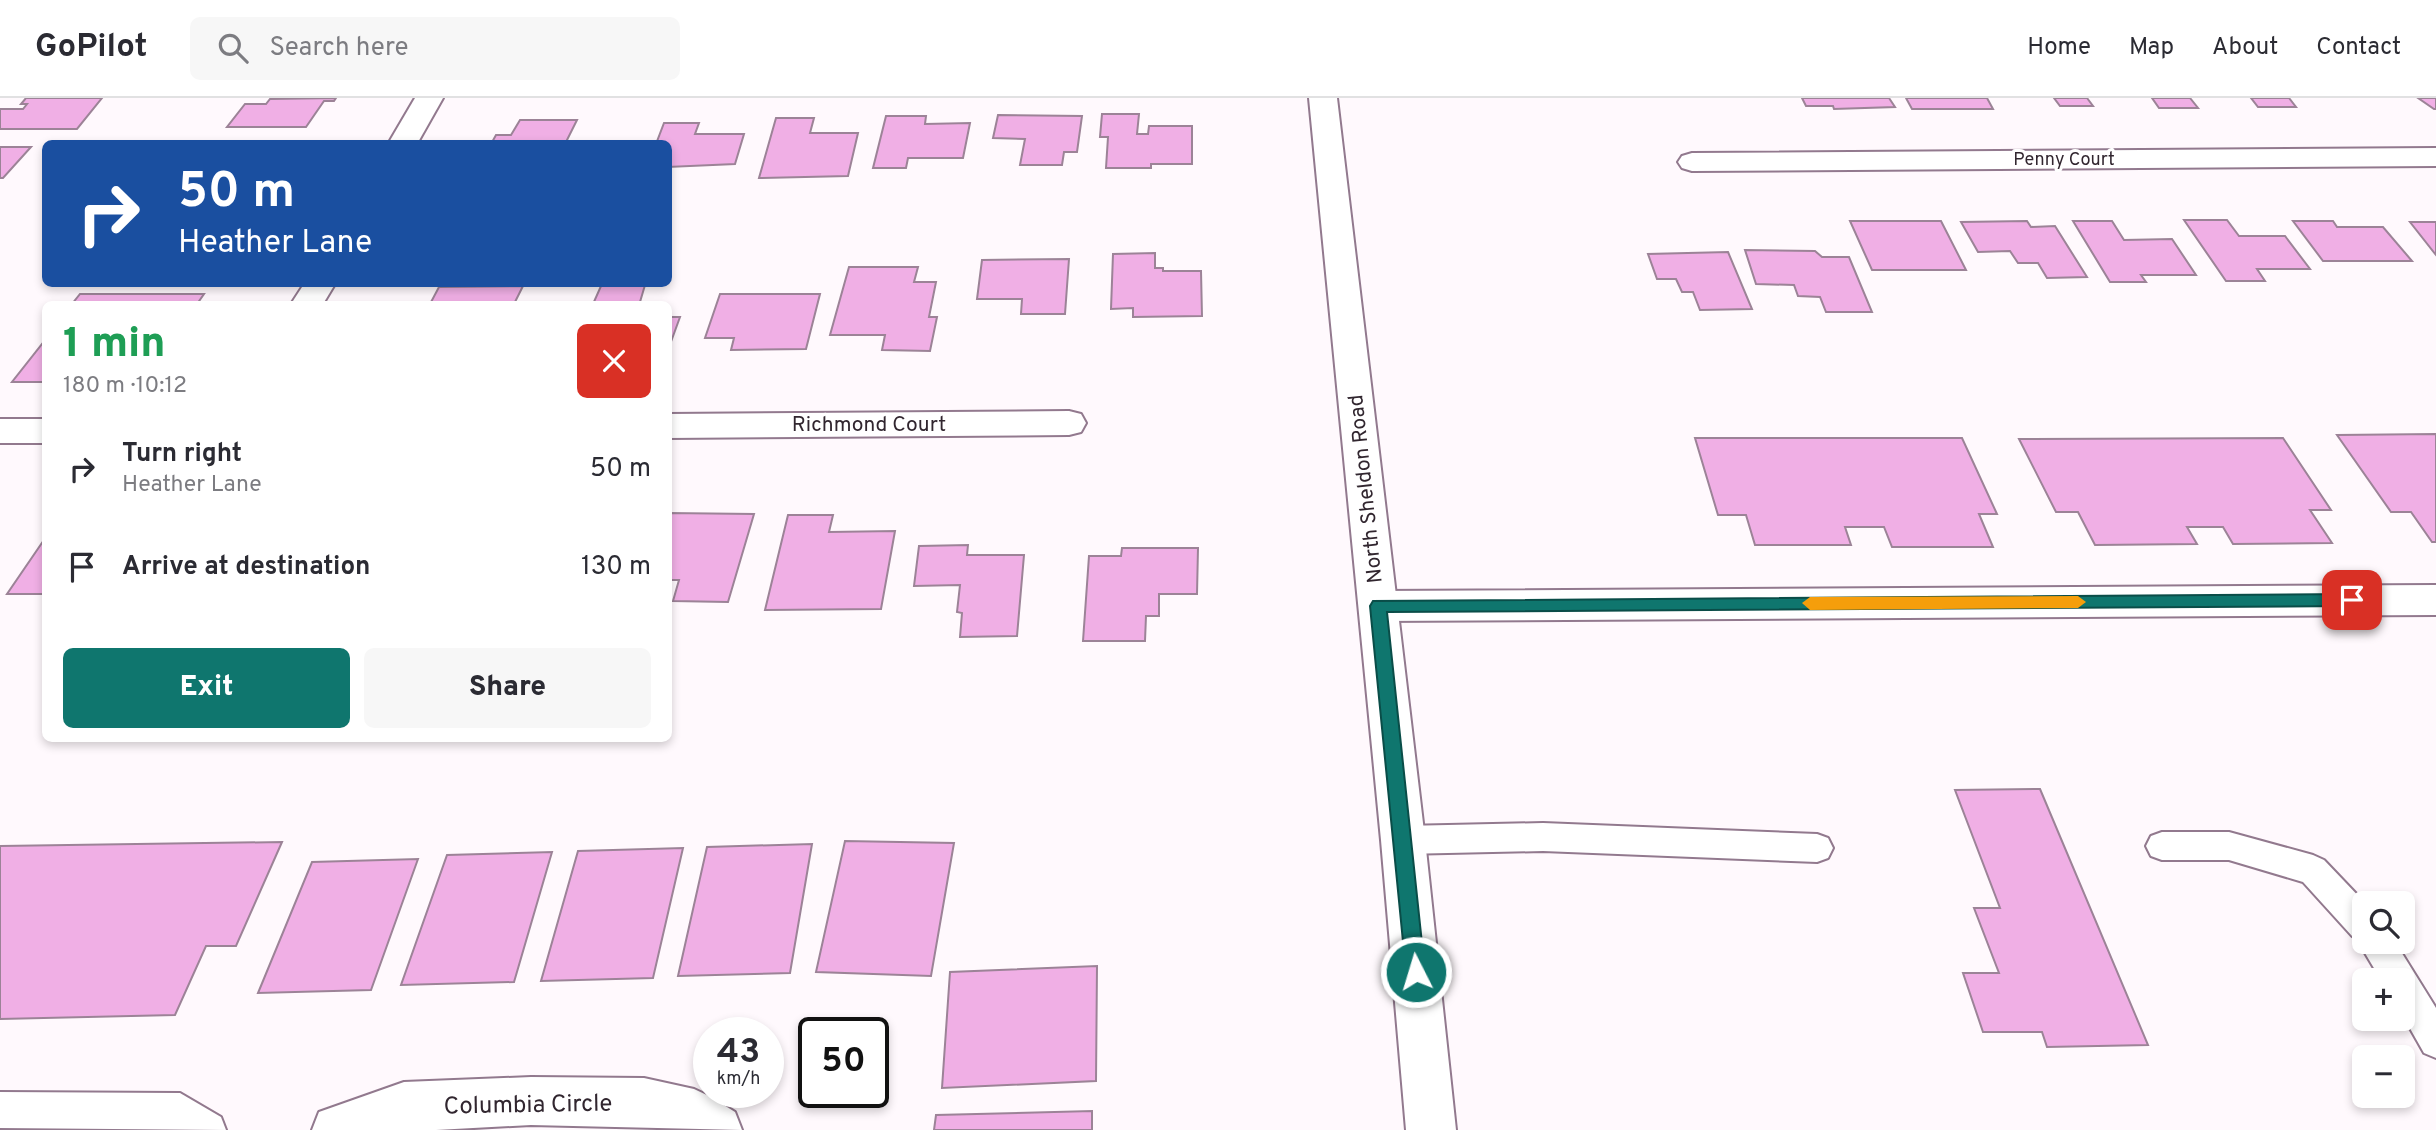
<!DOCTYPE html>
<meta charset="utf-8">
<style>
:root{--surface:#fff;--page:#f7f7f7;--text:#2b2b33;--muted:#7c7c81;--line:#e1e1e2;--accent:#0f766e}
body{margin:0;font-family:Overpass,sans-serif;background:var(--page);color:var(--text);height:100vh;display:flex;flex-direction:column;font-size:26px;white-space:nowrap}
*{box-sizing:border-box;margin:0}
p{font-size:23px;color:var(--muted)}
.icon{flex:none;width:38px;height:38px;fill:none;stroke:currentColor;stroke-width:2;stroke-linecap:round;stroke-linejoin:round}
.map{position:relative;flex:1;overflow:hidden}
.details{position:absolute;left:42px;top:203px;width:630px;height:441px;display:flex;flex-direction:column;background:var(--surface);border-radius:10px;box-shadow:0 4px 10px #0003}
.details>*{flex:none}
.top-card{position:absolute;left:42px;top:42px;width:630px;height:147px;border-radius:10px;box-shadow:0 4px 10px #0003;background:#1a4fa0;color:#fff;overflow:hidden}
.fabs{position:absolute;left:2352px;top:793px;display:grid;gap:14px}
.fabs a{display:grid;place-items:center;width:63px;height:63px;border-radius:10px;background:var(--surface);box-shadow:0 4px 10px #0003;font-size:35px}
.speed{position:absolute;left:693px;top:919px;display:flex;gap:14px;font-size:35px;font-weight:700;text-align:center}
.speed>*{display:grid;place-content:center;width:91px;height:91px;border-radius:50%;background:var(--surface);box-shadow:0 4px 10px #0003;line-height:1}
.speed small{font-size:18px;font-weight:400}
.speed .limit{border:4px solid #111;border-radius:10px;background:#fff;color:#111}
.pin{position:absolute;display:grid;place-items:center;width:60px;height:60px;color:#fff;margin:-30px;border-radius:14px;box-shadow:0 4px 10px #0006}
.me{position:absolute;width:77px;margin:-38px;rotate:355deg;stroke-linejoin:round;filter:drop-shadow(0 0 5px #0008)}
.turn{display:flex;align-items:center;gap:24px;height:147px;padding:0 21px;font-size:32px}
.turn .icon{width:91px;height:91px;stroke-width:2.5}
.turn b{display:block;font-size:49px;line-height:60px}
.round{display:grid;place-items:center;flex:none;width:74px;height:74px;border-radius:10px;background:var(--page)}
.headline{display:flex;align-items:center;justify-content:space-between;height:119px;padding:0 21px}
h1{font-size:42px;font-weight:800;line-height:52px;color:#1e9e55}
.button{display:flex;gap:14px;margin-top:auto;padding:14px 21px}
.button a{flex:1;height:80px;border-radius:10px;background:var(--accent);color:#fff;font-size:28px;font-weight:800;line-height:80px;text-align:center}
.button a+a{background:var(--page);color:var(--text)}
ul{padding:0;list-style:none}
li{display:flex;align-items:center;gap:21px;height:98px;padding:0 21px}
li div{flex:1}
li b{display:block;font-size:26px}
li em{font-style:normal}
header{display:flex;align-items:center;gap:42px;box-sizing:border-box;height:98px;padding:0 35px;background:var(--surface);border-bottom:2px solid var(--line)}
header strong{font-size:33px}
nav{display:flex;gap:38px;margin-inline-start:auto;font-size:24px}
.search{width:490px;height:63px;background:var(--page);display:flex;align-items:center;gap:18px;box-sizing:border-box;padding:0 24px;border-radius:10px;color:var(--muted);font-size:26px}
.map>svg:first-child{display:block}
.building{fill:#f0afe5;stroke:#9c8397;stroke-width:2}
.lines{fill:none;stroke-linecap:round;stroke-linejoin:round}
.service-casing{stroke:#92798e;stroke-width:4}
.minor-casing{stroke:#92798e;stroke-width:4}
.secondary-casing{stroke:#92798e;stroke-width:4}
.service{fill:#fff;fill-rule:evenodd}
.minor{fill:#fff;fill-rule:evenodd}
.secondary{fill:#fff;fill-rule:evenodd}
.route{fill:#0f766e;stroke:#0a4d48;stroke-width:2}
.slow{fill:#f59e0b}
.labels{text-anchor:middle;stroke-width:6;stroke-linejoin:round;paint-order:stroke}
.far-street-label{font-size:18px;fill:#31262f;stroke:#fff}
.street-label{font-size:21px;fill:#31262f;stroke:#fff}
.near-street-label{font-size:24px;fill:#31262f;stroke:#fff}
</style>
<header>
<strong>GoPilot</strong>
<div class="search"><svg class="icon" aria-label="search" viewBox="0 0 24 24"><circle cx="10" cy="10" r="6"/><path d="M15 15l6 6"/></svg>Search here</div>
<nav><a>Home</a><a>Map</a><a>About</a><a>Contact</a></nav>
</header>
<div class="map">
<svg width="2436" height="1032" viewBox="0 0 2436 1032">
<rect width="100%" height="100%" fill="#fff9fd"/>
<g class="building">
<path d="M 26,0 L 102,0 L 77,31 L 0,31 L 0,11 L 23,11 L 27,6 L 21,6 Z"/>
<path d="M 336,0 L 334,3 L 324,3 L 306,29 L 227,29 L 245,6 L 266,6 L 270,1 Z"/>
<path d="M 1802,0 L 1889,0 L 1895,9 L 1834,11 L 1833,8 L 1806,8 Z"/>
<path d="M 1906,0 L 1987,0 L 1993,11 L 1912,11 Z"/>
<path d="M 2054,0 L 2087,0 L 2093,8 L 2060,8 Z"/>
<path d="M 2152,0 L 2190,0 L 2198,10 L 2159,10 Z"/>
<path d="M 2251,0 L 2289,0 L 2296,9 L 2258,9 Z"/>
<path d="M 2418,0 L 2436,0 L 2436,11 L 2434,11 Z"/>
<path d="M 1102,16 L 1139,16 L 1137,36 L 1148,36 L 1149,28 L 1192,28 L 1192,66 L 1151,66 L 1151,70 L 1106,70 L 1108,39 L 1100,39 Z"/>
<path d="M 998,17 L 1082,18 L 1077,54 L 1064,54 L 1062,67 L 1020,67 L 1025,41 L 993,40 Z"/>
<path d="M 886,18 L 926,18 L 925,26 L 970,25 L 963,60 L 908,60 L 906,70 L 873,70 Z"/>
<path d="M 776,20 L 814,20 L 810,35 L 858,35 L 848,78 L 759,80 Z"/>
<path d="M 520,22 L 577,22 L 565,46 L 491,46 L 496,37 L 511,37 Z"/>
<path d="M 664,25 L 699,25 L 695,36 L 744,36 L 735,66 L 668,69 L 668,46 L 656,46 Z"/>
<path d="M 0,49 L 31,49 L 3,80 L 0,80 Z"/>
<path d="M 2184,122 L 2227,122 L 2239,138 L 2285,138 L 2310,171 L 2257,171 L 2265,183 L 2226,183 Z"/>
<path d="M 1850,123 L 1941,123 L 1966,172 L 1872,172 Z"/>
<path d="M 2027,123 L 2031,129 L 2055,128 L 2087,179 L 2047,180 L 2038,165 L 2018,165 L 2010,153 L 1978,154 L 1961,124 Z"/>
<path d="M 2073,123 L 2112,123 L 2124,142 L 2172,141 L 2196,177 L 2141,177 L 2146,184 L 2110,184 Z"/>
<path d="M 2293,123 L 2333,123 L 2337,129 L 2383,129 L 2412,163 L 2323,163 Z"/>
<path d="M 2410,124 L 2436,124 L 2436,157 Z"/>
<path d="M 1745,152 L 1815,153 L 1822,159 L 1849,159 L 1872,214 L 1826,214 L 1820,199 L 1798,198 L 1794,187 L 1756,186 Z"/>
<path d="M 1728,154 L 1752,211 L 1700,212 L 1693,194 L 1682,194 L 1676,181 L 1657,181 L 1648,156 Z"/>
<path d="M 1155,155 L 1155,170 L 1163,170 L 1163,173 L 1201,173 L 1202,218 L 1133,219 L 1133,210 L 1111,211 L 1113,156 Z"/>
<path d="M 1069,161 L 1065,216 L 1021,216 L 1022,201 L 977,201 L 982,162 Z"/>
<path d="M 849,169 L 918,169 L 914,184 L 936,184 L 929,219 L 937,219 L 930,253 L 882,252 L 885,237 L 830,237 Z"/>
<path d="M 645,187 L 640,204 L 648,204 L 647,206 L 593,206 L 601,188 Z"/>
<path d="M 523,188 L 514,206 L 430,206 L 439,189 Z"/>
<path d="M 80,196 L 204,196 L 197,206 L 72,206 Z"/>
<path d="M 720,196 L 820,196 L 806,251 L 731,252 L 734,240 L 705,240 Z"/>
<path d="M 668,219 L 680,219 L 668,252 Z"/>
<path d="M 46,241 L 46,284 L 12,284 Z"/>
<path d="M 2436,336 L 2436,444 L 2432,444 L 2411,414 L 2391,414 L 2337,337 Z"/>
<path d="M 1695,340 L 1962,340 L 1997,416 L 1979,416 L 1993,449 L 1892,449 L 1884,429 L 1845,429 L 1851,447 L 1755,447 L 1746,417 L 1718,417 Z"/>
<path d="M 2283,340 L 2331,412 L 2310,412 L 2332,445 L 2233,446 L 2223,429 L 2187,429 L 2197,446 L 2095,447 L 2078,414 L 2056,414 L 2019,341 Z"/>
<path d="M 668,415 L 754,416 L 728,504 L 673,503 L 679,482 L 669,482 Z"/>
<path d="M 788,417 L 833,417 L 829,434 L 895,433 L 881,511 L 765,512 Z"/>
<path d="M 46,439 L 46,496 L 7,496 Z"/>
<path d="M 968,447 L 967,457 L 1024,457 L 1017,538 L 960,539 L 962,515 L 957,514 L 960,487 L 914,488 L 919,448 Z"/>
<path d="M 1122,450 L 1198,450 L 1197,496 L 1159,496 L 1159,518 L 1146,518 L 1145,543 L 1083,543 L 1089,458 L 1121,458 Z"/>
<path d="M 2040,691 L 2148,947 L 2047,949 L 2042,934 L 1983,934 L 1963,875 L 1999,875 L 1974,810 L 2000,810 L 1955,692 Z"/>
<path d="M 845,743 L 954,745 L 931,878 L 816,874 Z"/>
<path d="M 282,744 L 236,848 L 206,848 L 175,917 L 0,921 L 0,748 Z"/>
<path d="M 812,746 L 790,875 L 678,878 L 707,749 Z"/>
<path d="M 683,750 L 653,880 L 541,883 L 578,753 Z"/>
<path d="M 552,754 L 514,884 L 401,887 L 447,757 Z"/>
<path d="M 418,761 L 371,892 L 258,895 L 312,764 Z"/>
<path d="M 1097,868 L 1096,983 L 942,990 L 950,874 Z"/>
<path d="M 1092,1013 L 1092,1032 L 934,1032 L 936,1017 Z"/>
</g>
<g class="lines">
<defs>
<g id="service">
<path d="M 1543,725 L 1817,736 L 1828,740 L 1833,750 L 1828,760 L 1817,764 L 1543,753 L 1403,756 L 1392,752 L 1387,742 L 1392,732 L 1403,728 Z"/>
<path d="M 2162,734 L 2229,734 L 2313,757 L 2324,762 L 2365,805 L 2364,844 L 2395,844 L 2436,910 L 2436,960 L 2424,955 L 2403,918 L 2403,882 L 2381,882 L 2365,855 L 2362,841 L 2352,838 L 2303,784 L 2229,762 L 2162,762 L 2151,758 L 2146,748 L 2151,738 Z"/>
<path d="M 0,994 L 180,995 L 221,1019 L 226,1032 L 0,1030 Z"/>
</g>
<g id="minor">
<path d="M 415,0 L 443,0 L 417,46 L 388,46 Z"/>
<path d="M 2436,50 L 2436,68 L 1692,73 L 1682,70 L 1678,64 L 1682,58 L 1692,55 Z"/>
<path d="M 304,186 L 335,186 L 323,206 L 291,206 Z"/>
<path d="M 1069,313 L 1081,316 L 1086,325 L 1081,334 L 1069,337 L 668,340 L 668,316 Z"/>
<rect x="0" y="321" width="46" height="24"/>
<path d="M 2436,487 L 2436,517 L 1378,523 L 1364,519 L 1359,508 L 1364,497 L 1378,493 Z"/>
<path d="M 531,979 L 644,980 L 694,991 L 711,999 L 735,1014 L 742,1032 L 531,1027 L 436,1032 L 312,1032 L 319,1014 L 404,984 Z"/>
</g>
<path id="secondary" d="M 1309,0 L 1337,0 L 1425,742 L 1456,1032 L 1406,1032 L 1381,742 Z"/>
</defs>
<use href="#service" class="service-casing"/>
<use href="#minor" class="minor-casing"/>
<use href="#secondary" class="secondary-casing"/>
<use href="#service" class="service"/>
<use href="#minor" class="minor"/>
<use href="#secondary" class="secondary"/>
</g>
<path class="route" d="M 2352,496 L 2360,502 L 2352,508 L 1387,514 L 1425,874 L 1423,880 L 1416,883 L 1409,880 L 1406,874 L 1370,508 L 1373,503 Z"/>
<path class="slow" d="M 2078,498 L 2086,504 L 2078,510 L 1810,512 L 1802,505 L 1810,499 Z"/>
<g class="labels">
<g class="far-street-label">
<text x="2064" y="67">Penny Court</text>
</g>
<g class="street-label">
<text x="869" y="333">Richmond Court</text>
<text transform="translate(1365 391) rotate(-96)" y="7">North Sheldon Road</text>
</g>
<g class="near-street-label">
<text transform="translate(528 1006) rotate(-1)" y="8">Columbia Circle</text>
</g>
</g>
</svg>
<div class="fabs">
<a><svg class="icon" aria-label="search" viewBox="0 0 24 24"><circle cx="10" cy="10" r="6"/><path d="M15 15l6 6"/></svg></a>
<a>+</a>
<a>−</a>
</div>
<div class="speed"><div>43<small>km/h</small></div><div class="limit">50</div></div>
<div class="pin" style="left:2352px;top:502px;background:#d93025"><svg class="icon" aria-label="arrive" viewBox="0 0 24 24"><path d="M6 21V4h12l-3 4 3 4H6"/></svg></div>
<svg class="me" style="left:1416px;top:874px" viewBox="-20 -20 40 40"><circle r="17" fill="#0f766e" stroke="#fff" stroke-width="3"/><path d="M0-11L8 9 0 5-8 9z" fill="#fff"/></svg>
<div class="top-card">
<div class="turn"><svg class="icon" aria-label="right" viewBox="0 0 24 24"><path d="M7 20v-9h11M14 6l5 5-5 5"/></svg><div><b>50 m</b>Heather Lane</div></div>
</div>
<section class="details">
<div class="headline"><div><h1>1 min</h1><p>180 m · 10:12</p></div><a class="round" style="background:#d93025;color:#fff"><svg class="icon" aria-label="close" viewBox="0 0 24 24"><path d="M6 6l12 12M18 6L6 18"/></svg></a></div>
<ul>
<li><svg class="icon" aria-label="right" viewBox="0 0 24 24"><path d="M7 20v-9h11M14 6l5 5-5 5"/></svg><div><b>Turn right</b><p>Heather Lane</p></div><em>50 m</em></li>
<li><svg class="icon" aria-label="arrive" viewBox="0 0 24 24"><path d="M6 21V4h12l-3 4 3 4H6"/></svg><div><b>Arrive at destination</b></div><em>130 m</em></li>
</ul>
<div class="button"><a>Exit</a><a>Share</a></div>
</section>
</div>
